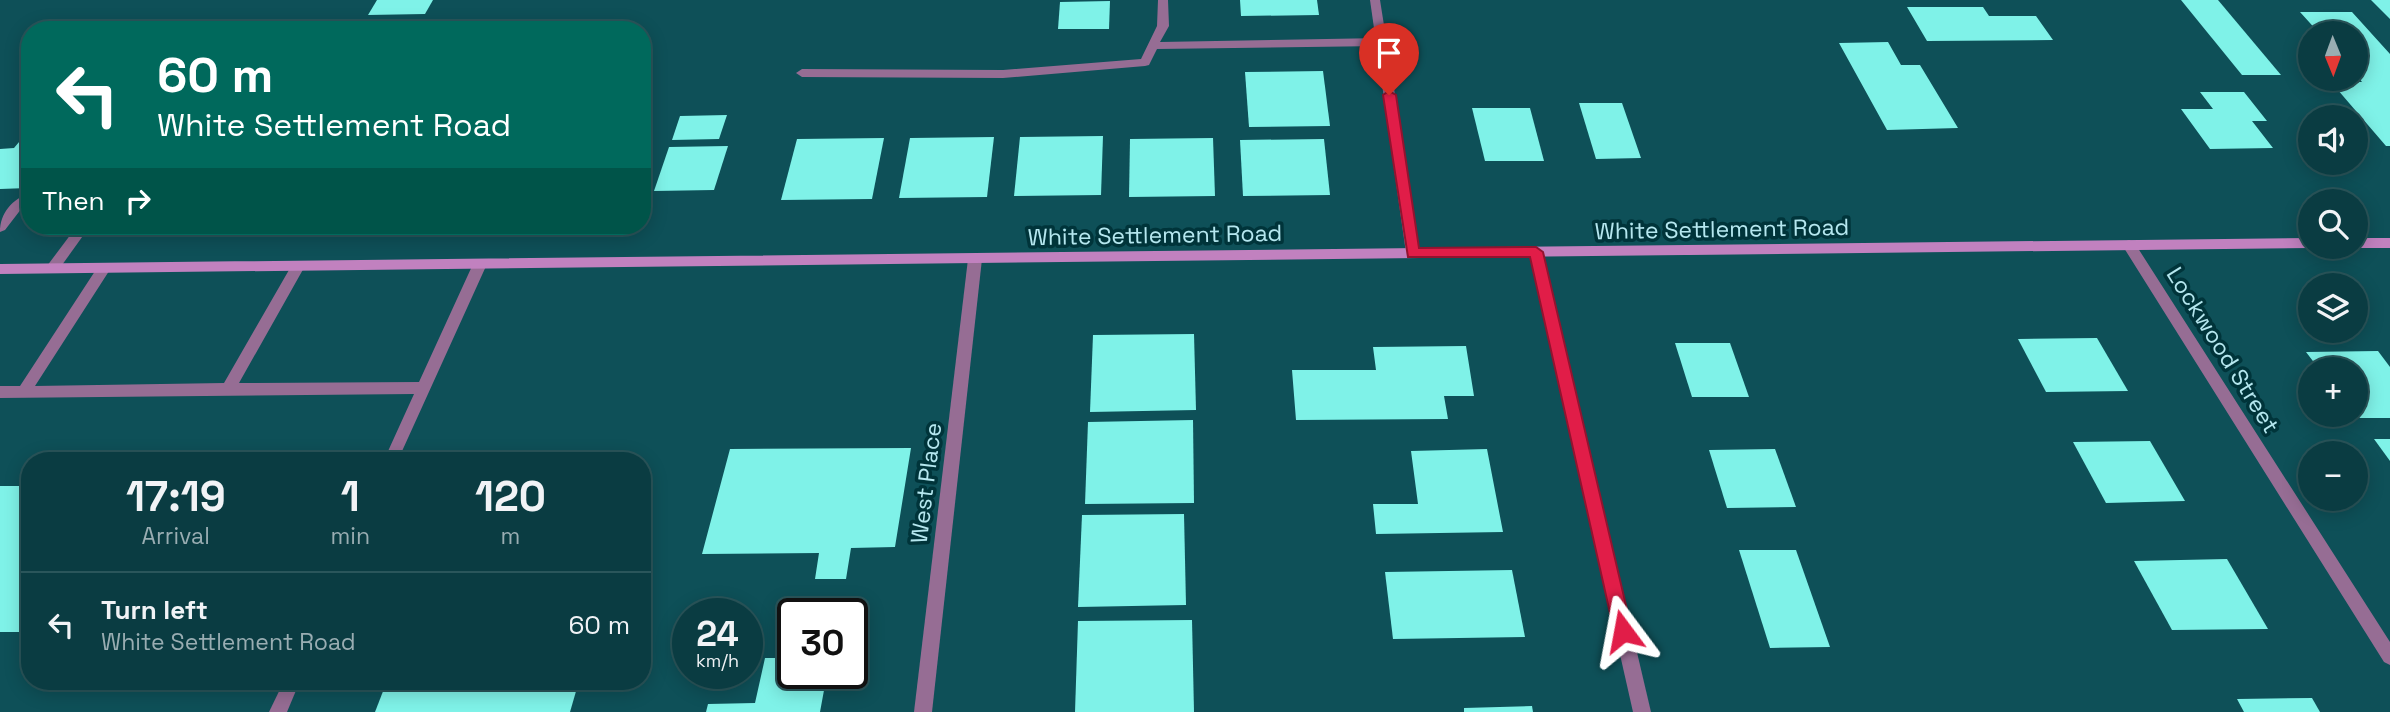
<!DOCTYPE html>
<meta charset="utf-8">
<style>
:root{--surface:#0a3c42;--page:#18474d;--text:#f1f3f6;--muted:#99adb2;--line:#2a565b}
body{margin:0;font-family:"Space Grotesk",sans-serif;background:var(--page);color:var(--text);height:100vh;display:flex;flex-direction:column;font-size:26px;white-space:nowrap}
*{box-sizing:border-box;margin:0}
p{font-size:23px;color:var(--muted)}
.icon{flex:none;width:38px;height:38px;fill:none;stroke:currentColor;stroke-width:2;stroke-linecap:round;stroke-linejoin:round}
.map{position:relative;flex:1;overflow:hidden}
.details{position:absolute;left:21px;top:452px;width:630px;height:238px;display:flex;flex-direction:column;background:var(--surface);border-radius:28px;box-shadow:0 4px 18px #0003,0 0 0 2px var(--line)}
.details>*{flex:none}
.top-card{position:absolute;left:21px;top:21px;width:630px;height:214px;border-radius:28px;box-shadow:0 4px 18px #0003,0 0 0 2px var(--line);background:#00695c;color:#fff;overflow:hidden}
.needle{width:46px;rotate:179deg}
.tools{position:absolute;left:2298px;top:21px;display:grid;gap:14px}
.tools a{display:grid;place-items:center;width:70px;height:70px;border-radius:50%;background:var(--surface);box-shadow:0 4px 18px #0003,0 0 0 2px var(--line);font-size:35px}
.speed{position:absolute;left:672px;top:598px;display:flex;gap:14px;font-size:35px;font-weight:700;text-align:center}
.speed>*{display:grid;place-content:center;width:91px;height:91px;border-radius:50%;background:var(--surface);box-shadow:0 4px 18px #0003,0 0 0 2px var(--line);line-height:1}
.speed small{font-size:18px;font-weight:400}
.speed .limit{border:4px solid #111;border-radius:10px;background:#fff;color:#111}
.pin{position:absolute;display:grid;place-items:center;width:60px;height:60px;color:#fff;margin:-72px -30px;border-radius:50% 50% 50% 0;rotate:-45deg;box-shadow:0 0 7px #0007}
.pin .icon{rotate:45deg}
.me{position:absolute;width:77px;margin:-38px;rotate:347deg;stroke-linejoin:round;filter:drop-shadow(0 0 5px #0008)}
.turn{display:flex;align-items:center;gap:24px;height:147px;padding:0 21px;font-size:32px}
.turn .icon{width:91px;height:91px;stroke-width:2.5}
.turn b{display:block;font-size:49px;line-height:60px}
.then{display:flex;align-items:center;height:66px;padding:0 21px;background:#0003;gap:14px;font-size:26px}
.eta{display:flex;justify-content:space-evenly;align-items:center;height:119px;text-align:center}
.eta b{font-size:42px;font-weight:800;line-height:49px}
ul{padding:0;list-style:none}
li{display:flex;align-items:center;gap:21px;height:105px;padding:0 21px;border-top:2px solid var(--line)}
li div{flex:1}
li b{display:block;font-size:26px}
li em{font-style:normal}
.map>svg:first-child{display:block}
.building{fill:#7ff2e8}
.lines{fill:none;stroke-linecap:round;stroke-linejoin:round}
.lane{fill:#966d94;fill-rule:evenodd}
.street{fill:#966d94;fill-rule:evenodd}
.secondary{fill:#c181bf;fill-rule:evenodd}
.route{fill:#e11d48;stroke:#92132f;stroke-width:2}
.labels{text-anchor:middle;stroke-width:7;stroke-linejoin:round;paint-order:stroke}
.street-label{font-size:23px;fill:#b5e7ef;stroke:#00343a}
</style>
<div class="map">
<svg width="2390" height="712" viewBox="0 0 2390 712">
<rect width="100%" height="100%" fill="#0e5058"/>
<g class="building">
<path d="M 377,0 L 433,0 L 425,14 L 368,15 Z"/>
<path d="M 1240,0 L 1317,0 L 1319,15 L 1241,16 Z"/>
<path d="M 2181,0 L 2218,0 L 2281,75 L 2242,75 Z"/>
<path d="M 2371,0 L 2390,0 L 2390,19 Z"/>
<path d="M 1110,1 L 1109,29 L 1058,29 L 1060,2 Z"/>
<path d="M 1907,7 L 1983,7 L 1989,16 L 2036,16 L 2053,40 L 1927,41 Z"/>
<path d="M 2300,12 L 2352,12 L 2390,54 L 2390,146 L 2386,146 L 2331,82 L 2362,82 L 2356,74 L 2356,33 L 2319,33 Z"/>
<path d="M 1888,42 L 1901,65 L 1920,65 L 1958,128 L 1887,130 L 1839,43 Z"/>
<path d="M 1323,71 L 1330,126 L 1249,127 L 1245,72 Z"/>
<path d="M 2200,92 L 2244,92 L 2267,121 L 2252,121 L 2273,148 L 2210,149 L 2181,109 L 2213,109 Z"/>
<path d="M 1579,103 L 1622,103 L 1641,158 L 1596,159 Z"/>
<path d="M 1472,108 L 1530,108 L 1544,161 L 1485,161 Z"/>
<path d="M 727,115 L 719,139 L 672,140 L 680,116 Z"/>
<path d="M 30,129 L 30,186 L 28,188 L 0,189 L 0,149 L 14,148 Z"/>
<path d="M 1103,136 L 1101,195 L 1014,196 L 1020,137 Z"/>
<path d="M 994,137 L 987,197 L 899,198 L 910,138 Z"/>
<path d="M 884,138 L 872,199 L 781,200 L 797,139 Z"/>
<path d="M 1213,138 L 1215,196 L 1129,197 L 1130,139 Z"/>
<path d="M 1324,139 L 1330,195 L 1243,196 L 1240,140 Z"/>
<path d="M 728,146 L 714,190 L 654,191 L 669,147 Z"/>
<path d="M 1194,334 L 1196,410 L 1090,412 L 1093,335 Z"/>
<path d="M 2097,338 L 2128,391 L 2046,392 L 2018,339 Z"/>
<path d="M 1675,343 L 1730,343 L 1749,397 L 1692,397 Z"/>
<path d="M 1466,346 L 1474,396 L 1444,396 L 1448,419 L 1296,420 L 1292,370 L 1376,370 L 1373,347 Z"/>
<path d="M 2378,351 L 2390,367 L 2390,418 L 2353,418 L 2351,415 L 2356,415 L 2356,369 L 2319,369 L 2306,352 Z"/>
<path d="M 1193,420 L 1194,503 L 1085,504 L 1088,422 Z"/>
<path d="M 2374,439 L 2390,439 L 2390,461 Z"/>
<path d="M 2150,441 L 2185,501 L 2106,503 L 2073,442 Z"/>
<path d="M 911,448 L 895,547 L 851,548 L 846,579 L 815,579 L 819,553 L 702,554 L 730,449 Z"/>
<path d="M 1487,449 L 1503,532 L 1376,534 L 1373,504 L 1418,504 L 1411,451 Z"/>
<path d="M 1775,449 L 1796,507 L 1727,508 L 1709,450 Z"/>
<rect x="0" y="486" width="30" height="146"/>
<path d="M 1184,514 L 1186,605 L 1078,607 L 1082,515 Z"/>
<path d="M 1739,550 L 1796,550 L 1830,647 L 1770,648 Z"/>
<path d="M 2227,559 L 2268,629 L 2172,630 L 2134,561 Z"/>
<path d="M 1512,570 L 1525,637 L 1393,639 L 1385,572 Z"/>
<path d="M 1192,620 L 1194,712 L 1075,712 L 1078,621 Z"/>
<path d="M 765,658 L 793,658 L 793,674 L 827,674 L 820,712 L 706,712 L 708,704 L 755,703 Z"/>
<path d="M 387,681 L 579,681 L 570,712 L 375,712 Z"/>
<path d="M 2312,698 L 2320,712 L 2244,712 L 2237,699 Z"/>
<path d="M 1532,706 L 1533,712 L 1464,712 L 1464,708 Z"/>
</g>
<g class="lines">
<g class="lane">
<path d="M 1158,0 L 1168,0 L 1169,26 L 1160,42 L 1382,38 L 1388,42 L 1382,46 L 1157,49 L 1149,65 L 1145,66 L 1003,78 L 802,77 L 796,73 L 802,69 L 1003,70 L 1141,59 L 1157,26 Z"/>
<path d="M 30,193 L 30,202 L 25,204 L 5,230 L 0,232 C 0,213 12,199 30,193 Z"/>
<path d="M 77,226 L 90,226 L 57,272 L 47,272 L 45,269 L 47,266 Z"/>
<path d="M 480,259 L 487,264 L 398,460 L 384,460 L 414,394 L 0,398 L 0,386 L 20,386 L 99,265 L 104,263 L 111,268 L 35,386 L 224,383 L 293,263 L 298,261 L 305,266 L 239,383 L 419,382 L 473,264 Z"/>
<path d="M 284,681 L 300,681 L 287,712 L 269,712 Z"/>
</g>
<g class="street">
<path d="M 1370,0 L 1380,0 L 1420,253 L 1413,258 L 1406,253 Z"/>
<path d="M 2129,240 L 2134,242 L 2390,642 L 2390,665 L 2384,662 L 2124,248 L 2122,245 L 2124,242 Z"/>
<path d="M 1536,247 L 1543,252 L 1651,712 L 1633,712 L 1529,252 Z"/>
<path d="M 975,254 L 982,259 L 932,712 L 914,712 L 968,259 Z"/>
</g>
<g class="secondary">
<path d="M 2310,238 L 2310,247 L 2313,247 L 2310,248 L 0,274 L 0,264 Z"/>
<path d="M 2356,238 L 2390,238 L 2390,248 L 2356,248 L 2353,247 L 2356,247 Z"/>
</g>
</g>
<path class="route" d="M 1389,91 L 1396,95 L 1419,248 L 1536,247 L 1543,252 L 1632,631 L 1630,637 L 1623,639 L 1616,637 L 1614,631 L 1530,257 L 1408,257 L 1383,95 Z"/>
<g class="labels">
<g class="street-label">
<text transform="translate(1722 229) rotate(-1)" y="8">White Settlement Road</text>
<text transform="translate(1155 235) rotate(-1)" y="8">White Settlement Road</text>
<text transform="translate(2223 350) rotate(58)" y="8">Lockwood Street</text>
<text transform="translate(926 483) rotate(-83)" y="8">West Place</text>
</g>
</g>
</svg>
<div class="tools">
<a><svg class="needle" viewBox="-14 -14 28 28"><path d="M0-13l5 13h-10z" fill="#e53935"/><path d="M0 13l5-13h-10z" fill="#99adb2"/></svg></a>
<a><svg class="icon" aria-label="sound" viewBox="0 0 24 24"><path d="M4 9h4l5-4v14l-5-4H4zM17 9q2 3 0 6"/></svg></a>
<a><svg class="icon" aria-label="search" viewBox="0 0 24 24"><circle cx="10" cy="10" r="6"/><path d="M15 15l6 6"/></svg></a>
<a><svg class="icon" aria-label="layers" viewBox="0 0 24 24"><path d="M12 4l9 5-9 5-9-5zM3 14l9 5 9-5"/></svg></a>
<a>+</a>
<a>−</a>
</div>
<div class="speed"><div>24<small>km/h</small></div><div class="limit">30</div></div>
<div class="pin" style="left:1389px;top:95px;background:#d93025"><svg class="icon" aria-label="arrive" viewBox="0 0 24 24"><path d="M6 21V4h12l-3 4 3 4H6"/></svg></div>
<svg class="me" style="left:1623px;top:631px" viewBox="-20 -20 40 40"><path d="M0-17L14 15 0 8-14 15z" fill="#e11d48" stroke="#fff" stroke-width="4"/></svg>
<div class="top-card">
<div class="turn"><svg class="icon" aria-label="left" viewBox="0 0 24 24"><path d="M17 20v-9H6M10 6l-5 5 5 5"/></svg><div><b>60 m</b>White Settlement Road</div></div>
<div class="then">Then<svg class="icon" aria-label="right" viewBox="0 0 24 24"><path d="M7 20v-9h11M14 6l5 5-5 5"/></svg></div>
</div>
<section class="details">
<div class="eta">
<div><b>17:19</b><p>Arrival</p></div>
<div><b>1</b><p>min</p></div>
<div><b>120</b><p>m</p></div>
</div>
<ul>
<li><svg class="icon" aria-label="left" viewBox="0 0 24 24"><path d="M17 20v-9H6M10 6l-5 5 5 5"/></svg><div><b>Turn left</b><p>White Settlement Road</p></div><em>60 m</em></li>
</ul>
</section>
</div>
